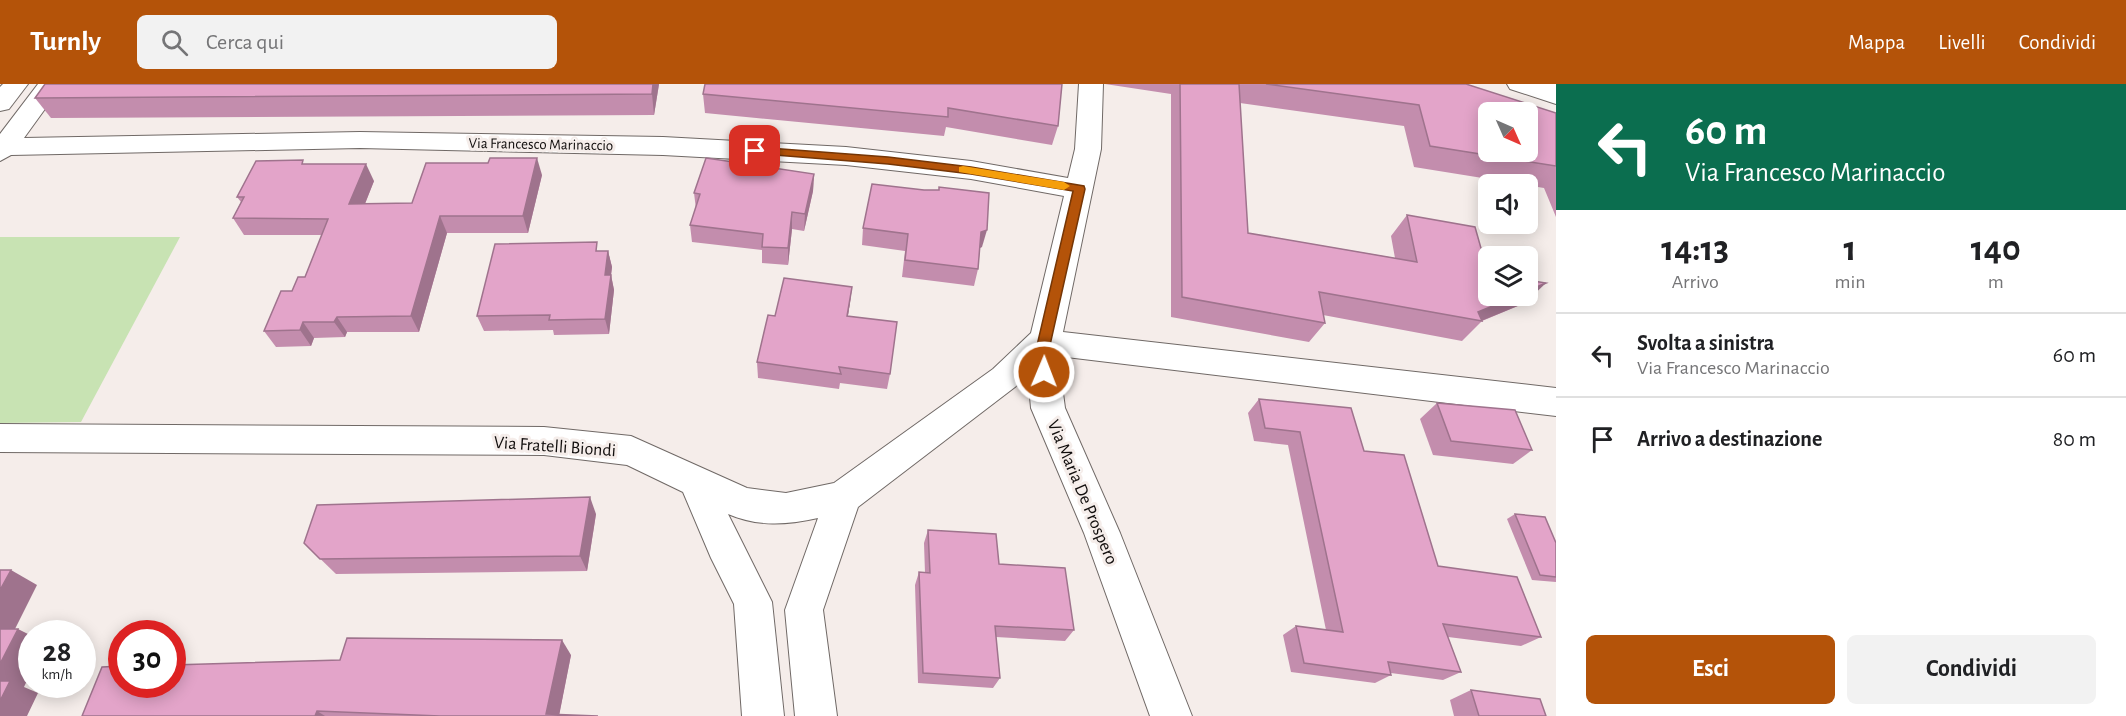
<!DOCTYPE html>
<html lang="it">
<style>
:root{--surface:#fff;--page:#f2f2f2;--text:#202124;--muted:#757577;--line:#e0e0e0;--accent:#b45309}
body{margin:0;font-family:"Alegreya Sans",sans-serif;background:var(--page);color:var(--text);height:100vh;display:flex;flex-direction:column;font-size:22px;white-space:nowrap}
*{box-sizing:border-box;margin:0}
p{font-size:20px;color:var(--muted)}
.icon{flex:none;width:33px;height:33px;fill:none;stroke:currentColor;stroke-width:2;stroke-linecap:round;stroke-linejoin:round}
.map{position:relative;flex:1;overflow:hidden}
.sheet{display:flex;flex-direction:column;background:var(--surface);width:570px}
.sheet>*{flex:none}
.top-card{background:#0b6e4f;color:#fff;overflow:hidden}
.needle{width:39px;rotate:135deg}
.tools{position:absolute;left:1478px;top:18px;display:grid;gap:12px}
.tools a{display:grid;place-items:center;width:60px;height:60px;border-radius:9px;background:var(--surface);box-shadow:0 3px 15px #0003;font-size:30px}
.speed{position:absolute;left:18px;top:536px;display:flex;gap:12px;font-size:30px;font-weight:700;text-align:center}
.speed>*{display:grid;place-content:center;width:78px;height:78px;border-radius:50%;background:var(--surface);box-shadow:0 3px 15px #0003;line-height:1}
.speed small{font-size:15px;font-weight:400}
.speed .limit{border:9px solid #d22;background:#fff;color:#111}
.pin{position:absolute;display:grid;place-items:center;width:51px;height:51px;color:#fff;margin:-26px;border-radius:12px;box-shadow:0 3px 9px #0006}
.me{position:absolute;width:66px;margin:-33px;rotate:1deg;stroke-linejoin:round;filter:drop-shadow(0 0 4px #0008)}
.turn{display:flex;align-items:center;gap:21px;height:126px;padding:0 30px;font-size:27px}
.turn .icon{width:78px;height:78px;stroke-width:2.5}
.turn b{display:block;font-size:42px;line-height:51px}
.eta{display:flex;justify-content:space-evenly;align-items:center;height:102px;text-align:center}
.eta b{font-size:36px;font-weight:700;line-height:42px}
.cta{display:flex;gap:12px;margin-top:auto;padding:12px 30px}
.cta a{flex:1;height:69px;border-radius:9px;background:var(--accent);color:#fff;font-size:24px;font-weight:700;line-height:69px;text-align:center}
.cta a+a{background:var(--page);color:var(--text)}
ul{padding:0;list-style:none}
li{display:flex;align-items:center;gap:18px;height:84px;padding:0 30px;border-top:2px solid var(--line)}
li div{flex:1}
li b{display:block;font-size:22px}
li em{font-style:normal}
header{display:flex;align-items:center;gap:36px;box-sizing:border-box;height:84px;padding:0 30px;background:var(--accent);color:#fff}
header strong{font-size:28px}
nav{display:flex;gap:33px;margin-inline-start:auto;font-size:21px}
.search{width:420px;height:54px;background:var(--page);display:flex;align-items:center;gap:15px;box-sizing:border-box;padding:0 21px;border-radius:9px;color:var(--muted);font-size:22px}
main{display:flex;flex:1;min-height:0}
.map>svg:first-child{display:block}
.green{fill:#c8e3b3}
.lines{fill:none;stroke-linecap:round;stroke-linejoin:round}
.minor-casing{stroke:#706966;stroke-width:2}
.major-casing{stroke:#706966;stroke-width:2}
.minor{fill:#fff;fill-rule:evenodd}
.major{fill:#fff;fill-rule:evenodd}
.wall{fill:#c38dad}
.shaded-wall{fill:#9f738d}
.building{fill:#e3a4c9;stroke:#9f738d;stroke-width:1.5;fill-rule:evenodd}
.route{fill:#b45309;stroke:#753606;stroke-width:1.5}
.slow{fill:#f59e0b}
.labels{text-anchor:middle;stroke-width:6;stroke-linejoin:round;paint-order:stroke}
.far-street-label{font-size:15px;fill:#100d0c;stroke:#f5edea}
.street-label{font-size:18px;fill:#100d0c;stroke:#f5edea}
</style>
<header>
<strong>Turnly</strong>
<div class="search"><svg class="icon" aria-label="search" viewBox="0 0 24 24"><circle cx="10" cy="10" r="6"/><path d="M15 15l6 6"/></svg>Cerca qui</div>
<nav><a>Mappa</a><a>Livelli</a><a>Condividi</a></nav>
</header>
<main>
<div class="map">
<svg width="1556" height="632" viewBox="0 0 1556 632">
<rect width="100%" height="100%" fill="#f5edea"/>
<path class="green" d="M 0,153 L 180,153 L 81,338 L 0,339 Z"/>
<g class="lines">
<defs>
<g id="minor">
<path d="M 3,0 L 28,0 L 9,25 L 0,27 L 0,3 Z"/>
<path d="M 38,0 L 63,0 L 24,54 L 360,48 L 663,53 L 846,63 L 971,77 L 1068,94 L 1075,65 L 1079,0 L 1103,0 L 1101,65 L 1063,248 L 1556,304 L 1556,332 L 1058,272 L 1065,324 L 1120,449 L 1192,632 L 1150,632 L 1084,449 L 1031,324 L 1028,291 L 1015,303 L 858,423 L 823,526 L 837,632 L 795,632 L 785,526 L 818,434 C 787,441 758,443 728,430 L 772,518 L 784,632 L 742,632 L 734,520 L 711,474 L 683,408 L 627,381 L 544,371 L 0,368 L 0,340 L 544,343 L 631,352 L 747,404 L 786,409 L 834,399 L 993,285 L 1031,249 L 1064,112 L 971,95 L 846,81 L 663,71 L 360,64 L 11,71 L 0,77 L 0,50 Z"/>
<path d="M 1507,0 L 1544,0 L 1556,4 L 1556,20 L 1510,5 Z"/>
</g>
<path id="major" d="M 1537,0 L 1556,0 L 1556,13 L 1547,10 Z"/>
</defs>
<use href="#minor" class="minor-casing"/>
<use href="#major" class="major-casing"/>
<use href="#minor" class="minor"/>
<use href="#major" class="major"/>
</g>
<g class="wall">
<path d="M 659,0 L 654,31 L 51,34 L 35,14 Z"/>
<path d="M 1062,0 L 1058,42 L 1052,61 L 946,43 L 944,52 L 705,29 L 703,10 Z"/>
<path d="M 1105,0 L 1466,0 L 1556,29 L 1556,133 L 1544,104 L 1414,83 L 1404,42 L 1240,19 L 1248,149 L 1395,174 L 1391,152 L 1407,131 L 1488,189 L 1525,219 L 1482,237 L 1462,257 L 1323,231 L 1325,239 L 1309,258 L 1171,233 L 1171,10 Z"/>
<path d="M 305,80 L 374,97 L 365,120 L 412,119 L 542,91 L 528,149 L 447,149 L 419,248 L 347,248 L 345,253 L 314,254 L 311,262 L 276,263 L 264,247 L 292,207 L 305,193 L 322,151 L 244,151 L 233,134 L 241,118 L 237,113 Z"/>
<path d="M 814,90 L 813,107 L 804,147 L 792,145 L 788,181 L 762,179 L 762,166 L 692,158 L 690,141 L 696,125 L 694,109 Z"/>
<path d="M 872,100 L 982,163 L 980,164 L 978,185 L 974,202 L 902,193 L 905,167 L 862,161 L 863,144 Z"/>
<path d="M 599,167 L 608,167 L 612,183 L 611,191 L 614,206 L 609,250 L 554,251 L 553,246 L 484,247 L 477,232 Z"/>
<path d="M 852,203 L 848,232 L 890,290 L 887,305 L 840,299 L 839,305 L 758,294 L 757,278 L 775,232 Z"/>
<path d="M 1259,315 L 1364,367 L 1438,482 L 1541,553 L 1521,562 L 1448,553 L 1461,588 L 1443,596 L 1391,589 L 1391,591 L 1375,599 L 1291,588 L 1283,551 L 1296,542 L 1326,546 L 1288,361 L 1254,357 L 1248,329 Z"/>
<path d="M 1437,319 L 1532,366 L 1513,380 L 1433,371 L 1420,335 Z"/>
<path d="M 596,430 L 587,487 L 336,490 L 304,459 Z"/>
<path d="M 1515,430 L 1556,459 L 1556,498 L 1532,496 L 1507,435 Z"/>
<path d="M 928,446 L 999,480 L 1074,546 L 1065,557 L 996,553 L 1000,594 L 993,604 L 918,599 L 915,501 L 919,488 L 925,489 L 924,459 Z"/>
<path d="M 571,571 L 559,631 L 599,632 L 82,632 Z"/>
<path d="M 1471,606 L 1546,632 L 1454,632 L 1450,616 Z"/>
</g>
<g class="shaded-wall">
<path d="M 653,0 L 659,0 L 654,31 L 652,10 Z"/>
<path d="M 537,74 L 542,91 L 528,149 L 523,132 Z"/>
<path d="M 366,80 L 374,97 L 358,137 L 349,120 Z"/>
<path d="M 814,90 L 813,107 L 804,147 L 805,130 Z"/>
<path d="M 792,128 L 792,145 L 788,181 L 788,164 Z"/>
<path d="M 440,132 L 447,149 L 419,248 L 411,232 Z"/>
<path d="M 987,146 L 982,163 L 976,165 L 981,148 Z"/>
<path d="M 608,167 L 612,183 L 611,191 L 614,206 L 609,250 L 605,235 L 605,191 Z"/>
<path d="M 1546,199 L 1525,219 L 1481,237 L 1478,228 L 1517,212 L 1527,212 L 1527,207 Z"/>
<path d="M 852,203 L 850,219 L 845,248 L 847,232 Z"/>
<path d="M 337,233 L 347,248 L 345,253 L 334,238 Z"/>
<path d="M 303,238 L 314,254 L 311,262 L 300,246 Z"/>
<path d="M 590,413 L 596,430 L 587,487 L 580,472 Z"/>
<path d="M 11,486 L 37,501 L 8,559 L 0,555 L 0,506 Z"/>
<path d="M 18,545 L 32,552 L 32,586 L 24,603 L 38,609 L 27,632 L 0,632 L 0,580 Z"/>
<path d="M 562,556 L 571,571 L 559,632 L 546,630 Z"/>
<path d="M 317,627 L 325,632 L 315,632 Z"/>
</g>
<g class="building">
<path d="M 45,0 L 653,0 L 652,10 L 35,14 Z"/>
<path d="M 705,0 L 1062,0 L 1058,42 L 948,24 L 948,33 L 703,10 Z"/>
<path d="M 1180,0 L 1239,0 L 1248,149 L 1417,178 L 1407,131 L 1475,143 L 1488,189 L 1488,212 L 1517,212 L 1478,228 L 1482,237 L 1319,208 L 1325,239 L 1182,213 Z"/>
<path d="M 1266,0 L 1466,0 L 1556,29 L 1556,82 L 1430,62 L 1419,21 ZM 1488,28 L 1527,28 L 1527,68 L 1488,68 Z"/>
<path d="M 490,74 L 537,74 L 523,132 L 440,132 L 411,232 L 337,233 L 334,238 L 303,238 L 300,246 L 264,247 L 281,207 L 292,207 L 298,193 L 305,193 L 328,135 L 233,134 L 244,113 L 237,113 L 256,77 L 303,76 L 302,80 L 366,80 L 349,120 L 412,119 L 426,79 L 488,79 Z"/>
<path d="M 706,74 L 814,90 L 805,130 L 792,128 L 788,164 L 762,163 L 763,150 L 690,141 L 700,110 L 694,109 Z"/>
<path d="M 872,100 L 924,106 L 939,106 L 939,103 L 989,109 L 987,146 L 981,148 L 978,185 L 905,176 L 908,150 L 863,144 Z"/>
<path d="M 597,158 L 596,167 L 608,167 L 605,191 L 611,191 L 605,235 L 549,236 L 550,231 L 477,232 L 495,160 Z"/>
<path d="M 784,194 L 852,203 L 847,232 L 897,238 L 890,290 L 839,283 L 841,290 L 757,278 L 768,231 L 775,232 Z"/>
<path d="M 1527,196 L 1546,199 L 1527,207 Z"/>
<path d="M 1259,315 L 1351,324 L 1364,367 L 1404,371 L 1438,482 L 1517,493 L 1541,553 L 1443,540 L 1461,588 L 1388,578 L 1391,591 L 1304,579 L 1296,542 L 1343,548 L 1300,348 L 1265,344 Z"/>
<path d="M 1437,319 L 1515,326 L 1532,366 L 1451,357 Z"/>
<path d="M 590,413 L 580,472 L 320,475 L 304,459 L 317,421 Z"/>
<path d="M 1515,430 L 1545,433 L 1556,459 L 1556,493 L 1540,491 Z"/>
<path d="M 928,446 L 996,450 L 999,480 L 1065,484 L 1074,546 L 995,542 L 1000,594 L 923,589 L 919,488 L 930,489 Z"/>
<path d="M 0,486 L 11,486 L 0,506 Z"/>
<path d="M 0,545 L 18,545 L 0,580 Z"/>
<path d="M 347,554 L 562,556 L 546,630 L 598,632 L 440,632 L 317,627 L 315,632 L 82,632 L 102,583 L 122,582 L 122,600 L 172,600 L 172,581 L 340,576 Z"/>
<path d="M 0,597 L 10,597 L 0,617 Z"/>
<path d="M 1471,606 L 1540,615 L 1546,632 L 1479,632 Z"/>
</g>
<path class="route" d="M 755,63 L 888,73 L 971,83 L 1084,102 L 1085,105 L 1048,270 L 1051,288 L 1049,291 L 1039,291 L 1035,270 L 1073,107 L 971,90 L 888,80 L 751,69 L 749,67 Z"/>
<path class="slow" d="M 963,82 L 1064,98 L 1070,102 L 1064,106 L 959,88 L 959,83 Z"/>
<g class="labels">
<g class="far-street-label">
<text transform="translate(541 60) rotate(1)" y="5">Via Francesco Marinaccio</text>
</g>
<g class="street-label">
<text transform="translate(555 362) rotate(4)" y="6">Via Fratelli Biondi</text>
<text transform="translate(1083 408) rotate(67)" y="6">Via Maria De Prospero</text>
</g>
</g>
</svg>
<div class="tools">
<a><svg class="needle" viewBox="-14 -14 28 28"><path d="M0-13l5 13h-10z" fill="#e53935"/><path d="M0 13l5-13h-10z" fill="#757577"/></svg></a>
<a><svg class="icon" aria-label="sound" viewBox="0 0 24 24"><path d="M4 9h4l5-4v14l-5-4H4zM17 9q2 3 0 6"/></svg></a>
<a><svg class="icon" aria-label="layers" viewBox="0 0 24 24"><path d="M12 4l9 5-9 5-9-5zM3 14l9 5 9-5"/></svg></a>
</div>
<div class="speed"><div>28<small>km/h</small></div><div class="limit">30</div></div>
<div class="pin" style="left:755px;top:67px;background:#d93025"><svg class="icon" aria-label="arrive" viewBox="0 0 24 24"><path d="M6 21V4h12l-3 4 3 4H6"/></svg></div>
<svg class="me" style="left:1044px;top:288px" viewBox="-20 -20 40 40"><circle r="17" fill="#b45309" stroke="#fff" stroke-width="3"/><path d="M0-11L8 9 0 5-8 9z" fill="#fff"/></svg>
</div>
<section class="sheet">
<div class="top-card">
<div class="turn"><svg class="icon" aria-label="left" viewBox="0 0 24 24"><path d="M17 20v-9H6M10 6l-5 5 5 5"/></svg><div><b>60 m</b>Via Francesco Marinaccio</div></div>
</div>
<div class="eta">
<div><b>14:13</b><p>Arrivo</p></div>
<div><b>1</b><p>min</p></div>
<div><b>140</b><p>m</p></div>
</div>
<ul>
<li><svg class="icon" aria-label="left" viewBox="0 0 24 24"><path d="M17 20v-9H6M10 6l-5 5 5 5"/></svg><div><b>Svolta a sinistra</b><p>Via Francesco Marinaccio</p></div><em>60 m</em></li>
<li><svg class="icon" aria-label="arrive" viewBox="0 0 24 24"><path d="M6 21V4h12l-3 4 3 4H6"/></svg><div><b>Arrivo a destinazione</b></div><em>80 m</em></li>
</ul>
<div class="cta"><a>Esci</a><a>Condividi</a></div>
</section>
</main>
